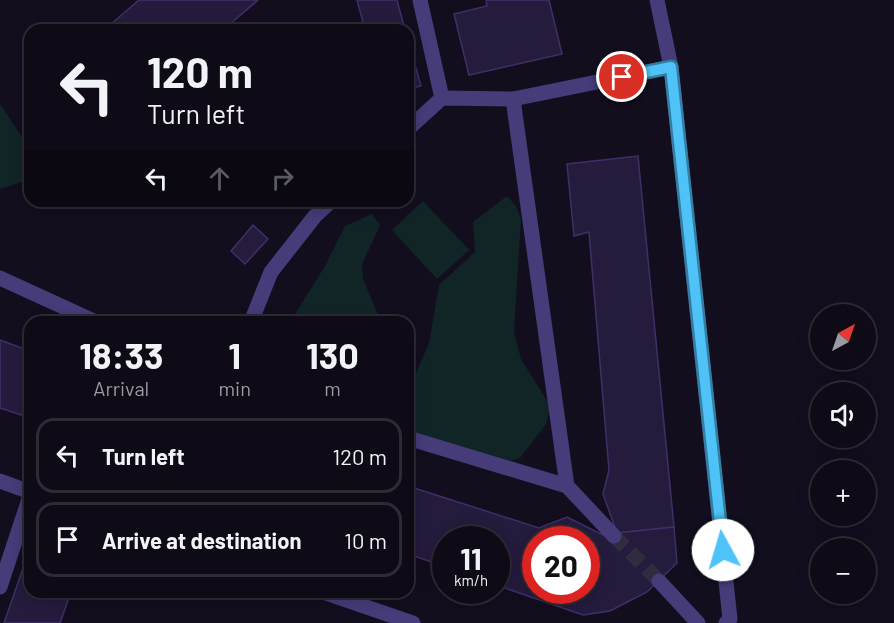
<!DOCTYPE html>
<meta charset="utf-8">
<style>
:root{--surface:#0e0a16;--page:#17131f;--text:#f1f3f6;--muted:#9b9aa1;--line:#2e2b35}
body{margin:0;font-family:Barlow,sans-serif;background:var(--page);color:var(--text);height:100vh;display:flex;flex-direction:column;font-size:22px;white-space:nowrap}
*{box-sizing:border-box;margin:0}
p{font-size:20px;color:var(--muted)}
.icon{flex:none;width:33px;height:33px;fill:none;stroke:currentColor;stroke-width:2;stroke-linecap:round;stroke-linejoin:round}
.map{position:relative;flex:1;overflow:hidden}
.panel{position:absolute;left:24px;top:316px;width:390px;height:282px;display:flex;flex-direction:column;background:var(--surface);border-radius:18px;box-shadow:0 3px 15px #0003,0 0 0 2px var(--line)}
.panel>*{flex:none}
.banner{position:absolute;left:24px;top:24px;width:390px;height:183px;border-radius:18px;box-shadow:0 3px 15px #0003,0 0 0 2px var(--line);background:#0e0a16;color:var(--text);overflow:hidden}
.needle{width:39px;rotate:40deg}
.fabs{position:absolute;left:810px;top:304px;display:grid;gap:12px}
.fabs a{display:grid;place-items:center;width:66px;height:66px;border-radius:50%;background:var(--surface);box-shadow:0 3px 15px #0003,0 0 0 2px var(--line);font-size:30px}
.speed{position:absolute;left:432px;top:526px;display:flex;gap:12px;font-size:30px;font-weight:700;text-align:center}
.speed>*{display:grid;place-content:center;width:78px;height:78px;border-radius:50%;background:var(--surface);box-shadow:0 3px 15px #0003,0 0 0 2px var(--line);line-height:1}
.speed small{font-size:15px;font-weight:400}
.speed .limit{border:9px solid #d22;background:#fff;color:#111}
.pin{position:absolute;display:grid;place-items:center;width:51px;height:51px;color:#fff;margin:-26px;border:3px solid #fff;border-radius:50%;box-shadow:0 2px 6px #0007}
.me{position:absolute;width:66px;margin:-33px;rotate:354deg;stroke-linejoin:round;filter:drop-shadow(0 0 4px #0008)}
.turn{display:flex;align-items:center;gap:21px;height:126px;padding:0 24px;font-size:27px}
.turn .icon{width:78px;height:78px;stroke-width:2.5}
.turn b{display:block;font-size:42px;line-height:51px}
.lanes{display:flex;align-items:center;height:57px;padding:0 24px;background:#0003;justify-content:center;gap:30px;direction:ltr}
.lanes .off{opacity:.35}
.eta{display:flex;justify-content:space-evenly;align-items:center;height:102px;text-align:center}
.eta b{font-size:36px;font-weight:700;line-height:42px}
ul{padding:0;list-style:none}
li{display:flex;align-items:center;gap:18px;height:75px;margin:0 12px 9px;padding:0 12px;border:3px solid var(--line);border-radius:18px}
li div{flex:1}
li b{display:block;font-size:22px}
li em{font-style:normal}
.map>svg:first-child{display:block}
.green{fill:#112527}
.building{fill:#251b3d;stroke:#402f67;stroke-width:1.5;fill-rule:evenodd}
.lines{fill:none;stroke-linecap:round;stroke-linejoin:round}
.minor-tunnel{stroke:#302b3f;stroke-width:15;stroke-dasharray:15 8;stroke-linecap:butt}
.minor{stroke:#453c79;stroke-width:15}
.route-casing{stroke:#337fa1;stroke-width:15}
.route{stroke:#4fc3f7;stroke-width:10}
</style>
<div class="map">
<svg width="894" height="623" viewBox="0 0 894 623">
<rect width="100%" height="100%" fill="#120e1e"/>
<g class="green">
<path d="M 0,104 L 30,149 L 30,179 L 0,189 Z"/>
<path d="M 507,196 L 516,206 L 521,219 L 514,332 L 521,359 L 551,407 L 546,424 L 520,458 L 506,462 L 408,439 L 408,372 L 416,373 L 429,343 L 439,285 L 475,252 L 473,222 Z"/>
<path d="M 423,201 L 469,250 L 437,279 L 392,230 Z"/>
<path d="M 372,214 L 380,225 L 362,264 L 363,279 L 381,322 L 290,322 L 325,266 L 345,226 Z"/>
</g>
<g class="building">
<path d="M 139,0 L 258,0 L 223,30 L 104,30 Z"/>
<path d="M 357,0 L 397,0 L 405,30 L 365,30 Z"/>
<path d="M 486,0 L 549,0 L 562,54 L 469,75 L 454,14 L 487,6 Z"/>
<path d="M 408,40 L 421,86 L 408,89 Z"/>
<path d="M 638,156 L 674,527 L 617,533 L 603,494 L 609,470 L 589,232 L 574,236 L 567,164 Z"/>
<path d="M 253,225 L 268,239 L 245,264 L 231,251 Z"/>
<path d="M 0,340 L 30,351 L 30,418 L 0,408 Z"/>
<path d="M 408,486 L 539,528 L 567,517 L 611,539 L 617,533 L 674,527 L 677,563 L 647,592 L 610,611 L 583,615 L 496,585 L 496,540 L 446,540 L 446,567 L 408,554 ZM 536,540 L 586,540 L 586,591 L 536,591 Z"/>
<path d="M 30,548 L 30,592 L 71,592 L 60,623 L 4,623 Z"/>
</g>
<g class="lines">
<path class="minor-tunnel" d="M 614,536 L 659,581"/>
<g class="minor">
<path d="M 420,0 L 442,98"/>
<path d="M 657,0 L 671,67 L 730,619 L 726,623"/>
<path d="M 513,99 L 567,486"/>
<path d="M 408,129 L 442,98 L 513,99 L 671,67"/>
<path d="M 0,278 L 96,322"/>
<path d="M 251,322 L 271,272 L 315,216 L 331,201"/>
<path d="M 408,438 L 567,486 L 614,536"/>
<path d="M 0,481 L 30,492"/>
<path d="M 659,581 L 698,623"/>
<path d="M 0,587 L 30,496"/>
<path d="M 323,592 L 413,623"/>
</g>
</g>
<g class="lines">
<defs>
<path id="route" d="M 622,77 L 671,67 L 723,550"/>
</defs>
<use href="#route" class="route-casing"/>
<use href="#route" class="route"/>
</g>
</svg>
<div class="fabs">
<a><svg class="needle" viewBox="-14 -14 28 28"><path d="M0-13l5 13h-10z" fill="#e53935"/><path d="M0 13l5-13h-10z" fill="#9b9aa1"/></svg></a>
<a><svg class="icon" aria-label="sound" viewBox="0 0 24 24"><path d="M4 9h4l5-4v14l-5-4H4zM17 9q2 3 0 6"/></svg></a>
<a>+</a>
<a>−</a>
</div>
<div class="speed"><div>11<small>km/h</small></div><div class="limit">20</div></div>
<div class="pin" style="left:622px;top:77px;background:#d93025"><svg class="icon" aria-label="arrive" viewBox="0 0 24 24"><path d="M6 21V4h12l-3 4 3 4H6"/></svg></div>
<svg class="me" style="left:723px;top:550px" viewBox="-20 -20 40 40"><circle r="19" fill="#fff"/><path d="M0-13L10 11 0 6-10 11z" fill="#4fc3f7"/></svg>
<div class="banner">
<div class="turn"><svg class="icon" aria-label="left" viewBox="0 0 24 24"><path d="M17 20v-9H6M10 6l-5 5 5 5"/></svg><div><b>120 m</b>Turn left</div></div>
<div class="lanes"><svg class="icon" aria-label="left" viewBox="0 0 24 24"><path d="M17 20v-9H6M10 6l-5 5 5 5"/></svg><svg class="icon off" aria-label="ahead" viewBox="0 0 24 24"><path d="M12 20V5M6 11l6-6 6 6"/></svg><svg class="icon off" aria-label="right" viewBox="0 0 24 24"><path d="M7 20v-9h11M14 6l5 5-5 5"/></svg></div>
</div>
<section class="panel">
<div class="eta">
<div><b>18:33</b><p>Arrival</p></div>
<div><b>1</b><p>min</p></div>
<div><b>130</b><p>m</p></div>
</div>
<ul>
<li><svg class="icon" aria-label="left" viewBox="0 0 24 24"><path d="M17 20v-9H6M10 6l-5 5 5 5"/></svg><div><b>Turn left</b></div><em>120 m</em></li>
<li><svg class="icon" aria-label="arrive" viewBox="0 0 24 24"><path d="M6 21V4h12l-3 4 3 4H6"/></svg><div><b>Arrive at destination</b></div><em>10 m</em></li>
</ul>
</section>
</div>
